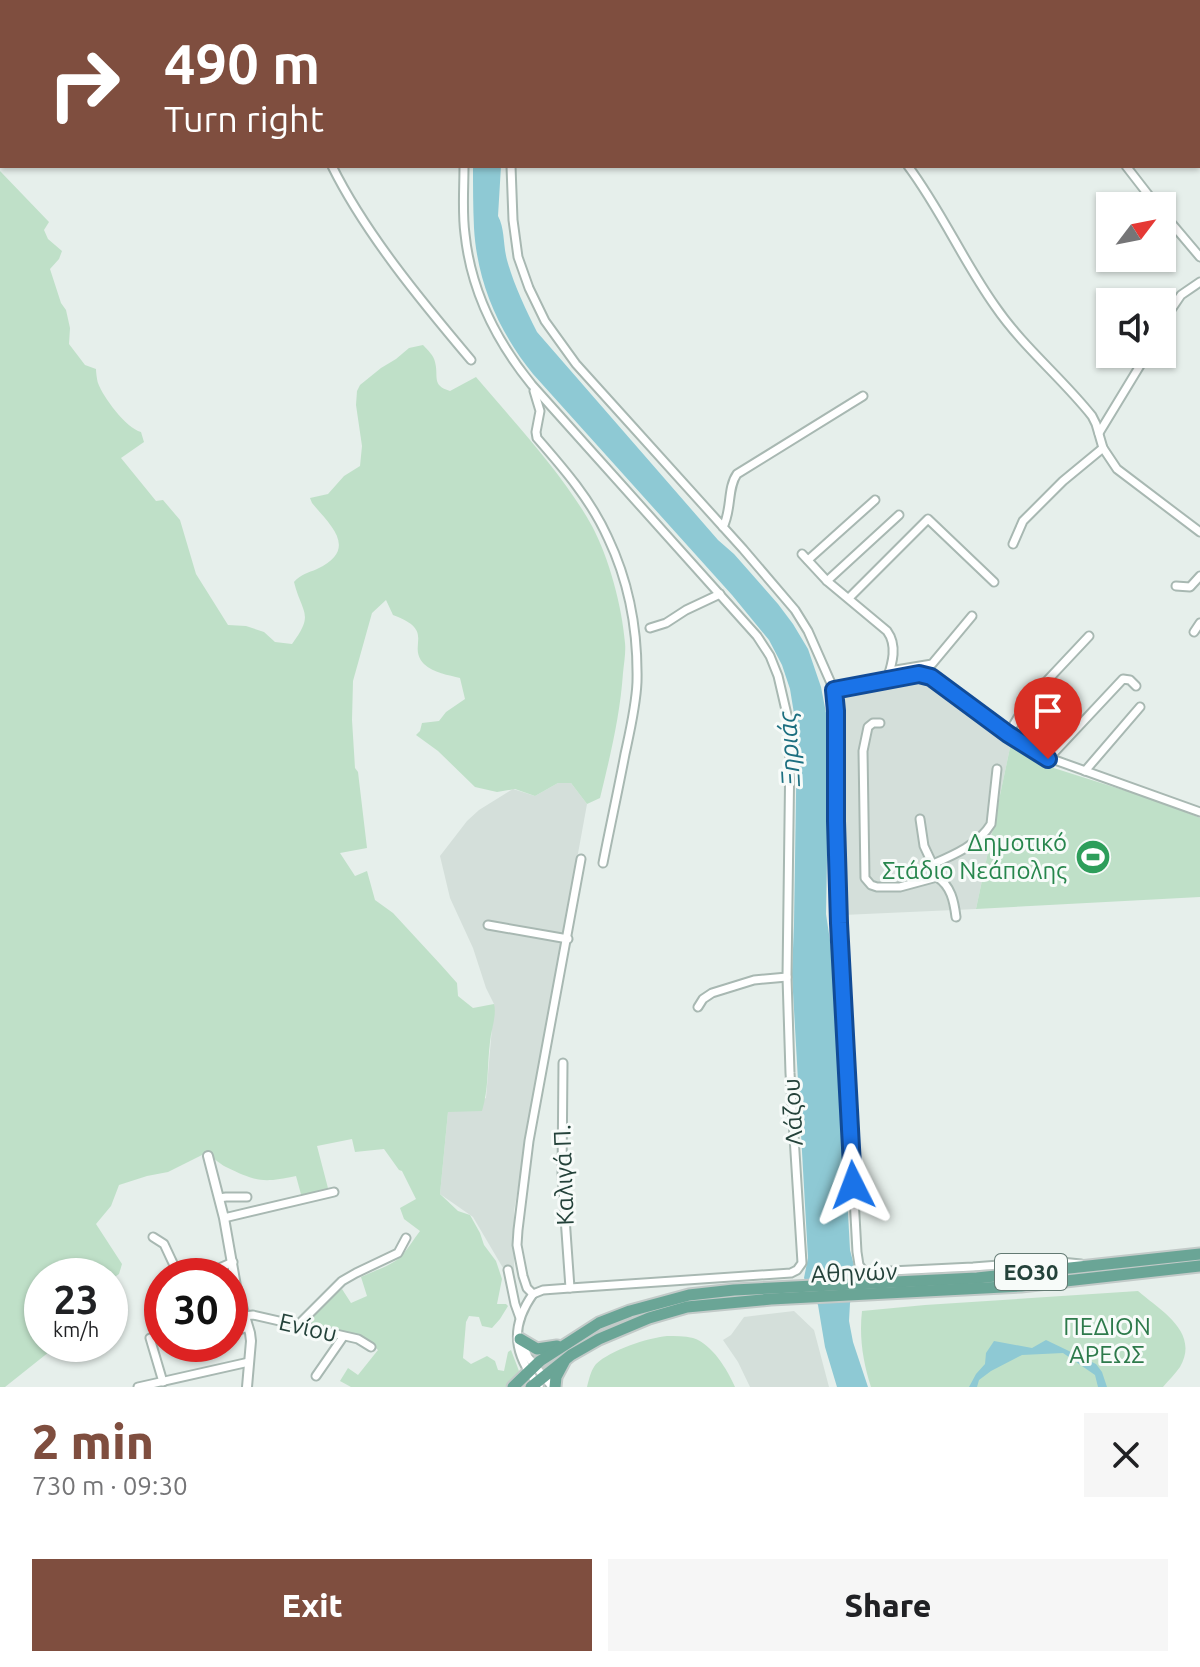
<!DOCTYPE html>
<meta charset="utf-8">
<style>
:root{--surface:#fff;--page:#f6f6f6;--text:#202124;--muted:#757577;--accent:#7f4e3f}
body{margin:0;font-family:Ubuntu,sans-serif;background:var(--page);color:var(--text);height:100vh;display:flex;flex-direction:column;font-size:30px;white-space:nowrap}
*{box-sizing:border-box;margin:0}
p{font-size:26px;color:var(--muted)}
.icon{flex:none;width:44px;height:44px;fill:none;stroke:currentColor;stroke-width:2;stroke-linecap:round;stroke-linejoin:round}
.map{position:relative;height:1387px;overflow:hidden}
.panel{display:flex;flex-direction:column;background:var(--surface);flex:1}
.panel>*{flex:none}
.banner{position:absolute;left:0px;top:0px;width:1200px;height:168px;box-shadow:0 2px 6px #0004;background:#7f4e3f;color:#fff;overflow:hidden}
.needle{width:52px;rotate:58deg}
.controls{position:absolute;left:1096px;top:192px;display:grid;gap:16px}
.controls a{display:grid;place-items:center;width:80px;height:80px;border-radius:0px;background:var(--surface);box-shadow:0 2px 6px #0004;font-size:40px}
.speed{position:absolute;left:24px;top:1258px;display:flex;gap:16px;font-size:40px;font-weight:700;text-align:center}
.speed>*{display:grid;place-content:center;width:104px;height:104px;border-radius:50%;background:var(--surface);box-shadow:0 2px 6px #0004;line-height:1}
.speed small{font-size:20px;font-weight:400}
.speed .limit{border:12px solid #d22;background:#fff;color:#111}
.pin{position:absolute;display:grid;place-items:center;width:68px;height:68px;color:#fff;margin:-82px -34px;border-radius:50% 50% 50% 0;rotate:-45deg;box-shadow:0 0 8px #0007}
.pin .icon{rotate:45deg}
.me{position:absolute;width:88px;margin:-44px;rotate:357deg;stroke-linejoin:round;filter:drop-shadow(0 0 6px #0008)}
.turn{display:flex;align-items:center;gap:28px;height:168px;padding:0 32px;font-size:36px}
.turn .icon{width:104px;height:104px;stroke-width:2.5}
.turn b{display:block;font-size:56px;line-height:68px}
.round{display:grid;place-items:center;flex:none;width:84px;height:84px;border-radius:0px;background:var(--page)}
.headline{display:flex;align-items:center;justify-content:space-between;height:136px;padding:0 32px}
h1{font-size:48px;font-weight:800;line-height:60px;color:var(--accent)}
.button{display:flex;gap:16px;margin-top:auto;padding:16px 32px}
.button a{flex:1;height:92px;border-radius:0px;background:var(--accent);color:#fff;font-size:32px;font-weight:800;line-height:92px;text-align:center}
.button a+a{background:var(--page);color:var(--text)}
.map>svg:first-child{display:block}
.built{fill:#d4dfda}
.green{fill:#bfe0c8}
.water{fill:#8ec9d4}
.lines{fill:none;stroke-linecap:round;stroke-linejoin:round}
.minor-casing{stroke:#a8b8b2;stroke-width:11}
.tertiary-casing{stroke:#a8b8b2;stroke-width:12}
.primary-casing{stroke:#c2cac8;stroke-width:15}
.minor{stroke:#fff;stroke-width:7}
.tertiary{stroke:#fff;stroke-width:8}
.primary{stroke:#6aa596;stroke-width:11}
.route-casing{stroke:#114b97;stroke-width:20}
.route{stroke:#1a73e8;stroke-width:14}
.labels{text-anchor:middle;stroke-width:6;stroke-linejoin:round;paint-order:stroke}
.shield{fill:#f7fbf9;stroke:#637a73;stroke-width:2}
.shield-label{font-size:22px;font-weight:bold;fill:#24423a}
.leisure-label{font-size:24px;fill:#27864d;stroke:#f7fbf9;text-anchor:end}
.street-label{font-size:24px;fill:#24423a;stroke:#f7fbf9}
.park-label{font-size:24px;fill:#2d7a4b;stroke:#f7fbf9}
.water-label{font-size:26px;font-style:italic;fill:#1c6f80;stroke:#f7fbf9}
</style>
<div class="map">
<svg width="1200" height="1387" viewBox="0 0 1200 1387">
<rect width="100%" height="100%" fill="#e6efeb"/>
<g class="built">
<path d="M 919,678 L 925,679 L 1011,743 L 976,909 L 843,915 L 841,693 Z"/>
<path d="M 558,783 L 571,783 L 587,804 L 529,1123 L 514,1211 L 514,1279 L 506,1279 L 503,1268 L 473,1217 L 440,1194 L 448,1112 L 486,1098 L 494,1004 L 486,988 L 473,948 L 450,898 L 440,856 L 467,821 L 479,810 L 513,789 L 535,796 Z"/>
<path d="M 794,1311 L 814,1330 L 829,1387 L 750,1387 L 738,1362 L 723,1340 L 731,1335 L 744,1317 Z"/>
</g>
<g class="green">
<path d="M 0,171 L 49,222 L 44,230 L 48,239 L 62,251 L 59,259 L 50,269 L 61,303 L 66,310 L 70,328 L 69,344 L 85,365 L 96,369 C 96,372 97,380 98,383 C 103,397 126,428 141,432 L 144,442 L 121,458 L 156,501 L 163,500 L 180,520 L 196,574 L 228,625 L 246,626 L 264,632 L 275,642 L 292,644 C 315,613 302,614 294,582 C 301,574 308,573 317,569 C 359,549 331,526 312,503 L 310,498 L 328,494 L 344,476 L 360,466 L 362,446 L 356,405 L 357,391 L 360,385 L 381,368 L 396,359 L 409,348 L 423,345 C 428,350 434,356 435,362 C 439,377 431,385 450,391 L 476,377 C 514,422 564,475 592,526 C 609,558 622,606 625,643 C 626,652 624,663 623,673 C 620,716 610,757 600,798 L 587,804 L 571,783 L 558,783 L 535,796 L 515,789 L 497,792 L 475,787 L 438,751 L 416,735 L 420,731 L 422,723 L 439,721 L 446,712 L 465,699 L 460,678 C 449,675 433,673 424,664 C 406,645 437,631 393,615 L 386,600 L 372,613 L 353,681 L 352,720 L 355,768 L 358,772 L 367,848 L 340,853 L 355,876 L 367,871 L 375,900 L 393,913 L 441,965 L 457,983 L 458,996 L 473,1008 L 494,1004 C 497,1016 491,1029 490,1042 C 487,1065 489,1088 482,1111 L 448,1112 L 440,1194 L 458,1211 L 470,1215 L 480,1233 L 484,1245 L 496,1261 L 502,1279 L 497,1304 L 506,1304 L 508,1306 L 500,1319 L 492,1328 L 482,1326 L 479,1317 L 469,1316 L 466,1322 L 463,1358 L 471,1364 L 487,1356 L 495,1361 L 498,1370 L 504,1371 L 508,1352 L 511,1350 L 519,1371 L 506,1387 L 351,1387 L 340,1381 L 348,1368 L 358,1375 L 378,1350 L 364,1337 L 340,1333 L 305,1325 L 330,1298 L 342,1289 L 351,1303 L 367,1296 L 361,1277 C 373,1271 388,1267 398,1259 C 407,1251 413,1240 420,1231 L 404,1219 L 400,1208 L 416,1199 L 402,1171 L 399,1170 L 384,1149 L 355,1152 L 352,1139 L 317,1146 L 329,1192 L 302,1198 L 296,1176 C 263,1183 257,1182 226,1167 C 218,1163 213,1156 204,1154 L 168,1172 L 147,1176 L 119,1185 L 111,1206 L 96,1224 L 122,1264 L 119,1274 L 110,1280 L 110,1276 L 42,1276 L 42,1344 L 59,1344 L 5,1387 L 0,1387 Z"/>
<path d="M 1011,743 L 1041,764 L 1158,801 L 1200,818 L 1200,897 L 976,909 Z"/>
<path d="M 1138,1291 C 1161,1311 1200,1332 1180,1367 C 1175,1374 1168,1381 1163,1387 L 871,1387 C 863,1362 859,1337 862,1311 L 925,1305 Z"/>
<path d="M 667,1336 C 676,1336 684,1336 693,1338 C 712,1344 727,1369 735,1387 L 587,1387 C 589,1379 591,1370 596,1364 C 611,1350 647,1338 667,1336 Z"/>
</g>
<g class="water">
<path d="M 473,166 L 501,166 L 498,216 C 505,229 503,245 507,260 C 514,285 525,308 537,332 L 718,540 L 734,554 L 778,604 L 793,624 L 808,649 L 821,687 L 828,723 L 829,752 L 826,914 L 835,974 L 850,1250 L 858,1281 L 850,1303 L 849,1321 L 853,1342 L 868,1387 L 837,1387 L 825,1347 L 818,1305 L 804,1278 L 808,1258 L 792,974 L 794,924 L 797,732 L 790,689 L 782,665 L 769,640 L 732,595 L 533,374 C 499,332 477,282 474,228 C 473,207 473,187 473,166 Z"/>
<path d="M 1046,1340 L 1096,1364 L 1102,1372 L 1107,1387 L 1098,1387 L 1095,1375 L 1063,1353 L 1022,1355 L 991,1371 L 979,1380 L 977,1387 L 969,1387 L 976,1374 L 985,1364 L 986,1353 L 994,1341 L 1032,1348 Z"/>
</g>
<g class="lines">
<defs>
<g id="minor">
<path d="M 278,0 L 278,2"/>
<path d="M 445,0 L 445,2"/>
<path d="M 496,0 L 497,2"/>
<path d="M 853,0 L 854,2"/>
<path d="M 594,2 L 597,0"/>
<path d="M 332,166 C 365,233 422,302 471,360"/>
<path d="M 464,166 C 464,189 462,212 465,234 C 471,291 497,342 532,385 L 757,636 L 770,656 L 778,676 L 788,719 L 790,746 L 787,977 L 790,1073 L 802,1263 L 797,1270 L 791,1273 L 570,1288 L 543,1290 L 533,1294"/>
<path d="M 511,166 L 513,220 L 518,257 L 529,288 L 545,321 L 576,364 L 743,549 L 795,610 L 808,631 L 834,690 L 836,711 L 836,821 L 839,923 L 857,1252 L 859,1265 L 864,1271 L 870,1272 L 973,1267 L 1051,1261 L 1081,1264"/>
<path d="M 908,166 C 941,210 963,261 995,306 C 1023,347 1062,378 1092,416 L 1096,424 L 1103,448 L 1117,469 L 1200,532"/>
<path d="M 1126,166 L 1157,206"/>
<path d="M 1162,212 L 1200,257"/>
<path d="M 1162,323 L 1181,295 L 1200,282"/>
<path d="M 534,391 L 540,411 L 536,432 L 537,438 C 564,469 591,500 608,538 C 629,582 638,633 637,682 C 636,706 630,731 625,754 C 618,791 610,827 603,863"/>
<path d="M 1099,433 L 1147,354"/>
<path d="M 723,527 C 732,510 727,488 737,474 L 863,396"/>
<path d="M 1013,544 L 1023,521 L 1063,481 L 1103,448"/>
<path d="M 802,554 L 827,581 L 887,631 C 898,646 892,664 887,680"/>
<path d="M 808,560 L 875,500"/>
<path d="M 827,581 L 899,515"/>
<path d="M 1176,586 L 1190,587 L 1200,576"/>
<path d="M 849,598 L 928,519 L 994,582"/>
<path d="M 650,628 L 666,623 L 686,610 L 720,594"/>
<path d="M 1194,632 L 1200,623"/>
<path d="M 890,671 L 932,664 L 972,616"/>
<path d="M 834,690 L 919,674 L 928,675 L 1038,754 L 1200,812"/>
<path d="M 880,723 L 873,723 L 868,727 L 863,751 L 865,878 L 871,885 L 877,887 L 900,887 L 937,877 C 951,886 954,901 956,917"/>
<path d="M 1008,734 L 1027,702 L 1089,636"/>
<path d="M 1048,759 L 1123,679 L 1130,680 L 1136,686"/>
<path d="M 1085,771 L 1140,707"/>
<path d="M 920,819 L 924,846 L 939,878"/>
<path d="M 933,864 C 954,855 979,844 991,824 L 997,769"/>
<path d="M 488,925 L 568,939"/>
<path d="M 698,1007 L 703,999 L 712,993 L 754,980 L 787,977"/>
<path d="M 563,1063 L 562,1175 L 570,1288"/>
<path d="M 219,1198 L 226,1197 L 247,1197"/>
<path d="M 224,1218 L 334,1192"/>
<path d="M 153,1237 L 164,1244 L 179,1276"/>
<path d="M 508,1270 L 515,1304 L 520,1318"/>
<path d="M 201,1276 L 233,1262"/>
<path d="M 533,1294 L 527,1288 L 523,1276 L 517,1245 L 518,1230 L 529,1141 L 581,859"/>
<path d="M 533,1294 C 509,1328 514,1355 539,1386"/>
<path d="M 244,1316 L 253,1315 L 358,1339 L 371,1347"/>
<path d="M 297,1326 L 342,1281 L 356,1273 L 398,1253 L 406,1238"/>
<path d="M 230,1333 L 248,1327"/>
<path d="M 150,1338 L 163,1382"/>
<path d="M 520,1339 L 528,1357 L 552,1387"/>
<path d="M 316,1376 L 343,1337"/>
<path d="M 138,1387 L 249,1362"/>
</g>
<path id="tertiary" d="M 208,1156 L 224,1218 L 236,1286 L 250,1333 L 251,1341 L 247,1387"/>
<g id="primary">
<path d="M 520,1339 L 537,1349 L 557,1346"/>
<path d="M 513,1387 L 540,1361 L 599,1323 L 630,1311 L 689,1295 L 734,1290 L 977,1278 L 1200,1254"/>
<path d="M 531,1387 L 571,1355 L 599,1339 L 649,1318 L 687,1307 L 771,1299 L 1021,1286 L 1200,1266"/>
<path d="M 555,1387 L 556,1377 L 564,1362"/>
</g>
</defs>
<use href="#minor" class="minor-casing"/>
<use href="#tertiary" class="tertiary-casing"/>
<use href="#primary" class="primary-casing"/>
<use href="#minor" class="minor"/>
<use href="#tertiary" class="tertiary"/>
<use href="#primary" class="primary"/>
</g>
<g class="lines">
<defs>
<path id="route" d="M 853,1185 L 839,923 L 836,821 L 836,711 L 834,690 L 919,674 L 931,677 L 1008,734 L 1048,759"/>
</defs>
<use href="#route" class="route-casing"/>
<use href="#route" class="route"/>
</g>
<defs>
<symbol id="stadium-disc" viewBox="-11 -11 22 22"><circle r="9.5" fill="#2e9e5b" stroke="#f7fbf9"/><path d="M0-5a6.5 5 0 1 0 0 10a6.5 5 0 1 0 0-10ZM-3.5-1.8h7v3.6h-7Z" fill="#fff"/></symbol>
</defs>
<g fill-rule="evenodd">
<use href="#stadium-disc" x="1073" y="837" width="40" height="40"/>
</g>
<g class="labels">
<rect class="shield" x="995" y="1254" width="72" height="36" rx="6"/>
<g class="shield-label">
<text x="1031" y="1280">ΕΟ30</text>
</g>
<g class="leisure-label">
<text x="1067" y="851">Δημοτικό<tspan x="1067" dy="28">Στάδιο Νεάπολης</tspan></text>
</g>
<g class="street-label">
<text transform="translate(793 1112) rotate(-93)" y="8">Λάζου</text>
<text transform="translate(564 1175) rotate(-92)" y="8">Καλιγά Π.</text>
<text transform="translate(854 1273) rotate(-2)" y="8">Αθηνών</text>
<text transform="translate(308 1328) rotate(13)" y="8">Ενίου</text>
</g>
<g class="park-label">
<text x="1107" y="1335">ΠΕΔΙΟΝ<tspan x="1107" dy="28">ΑΡΕΩΣ</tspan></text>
</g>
<g class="water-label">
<text transform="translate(789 749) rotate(-93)" y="9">Ξηριάς</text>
</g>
</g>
</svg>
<div class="controls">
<a><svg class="needle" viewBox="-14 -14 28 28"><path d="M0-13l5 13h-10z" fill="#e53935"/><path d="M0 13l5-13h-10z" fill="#757577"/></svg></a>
<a><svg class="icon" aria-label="sound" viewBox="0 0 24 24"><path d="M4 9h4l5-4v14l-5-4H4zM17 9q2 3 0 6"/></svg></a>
</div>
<div class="speed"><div>23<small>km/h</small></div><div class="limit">30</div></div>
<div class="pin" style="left:1048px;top:759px;background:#d93025"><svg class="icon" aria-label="arrive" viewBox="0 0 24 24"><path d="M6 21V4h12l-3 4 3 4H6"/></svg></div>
<svg class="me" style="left:853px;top:1185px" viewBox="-20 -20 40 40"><path d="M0-17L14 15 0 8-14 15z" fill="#1a73e8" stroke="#fff" stroke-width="4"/></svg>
<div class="banner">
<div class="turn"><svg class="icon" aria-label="right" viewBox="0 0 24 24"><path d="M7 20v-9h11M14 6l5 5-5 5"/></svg><div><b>490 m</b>Turn right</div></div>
</div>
</div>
<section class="panel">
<div class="headline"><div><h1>2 min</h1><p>730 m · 09:30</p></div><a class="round"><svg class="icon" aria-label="close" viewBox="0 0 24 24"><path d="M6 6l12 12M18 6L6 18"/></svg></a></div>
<div class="button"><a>Exit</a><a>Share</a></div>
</section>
